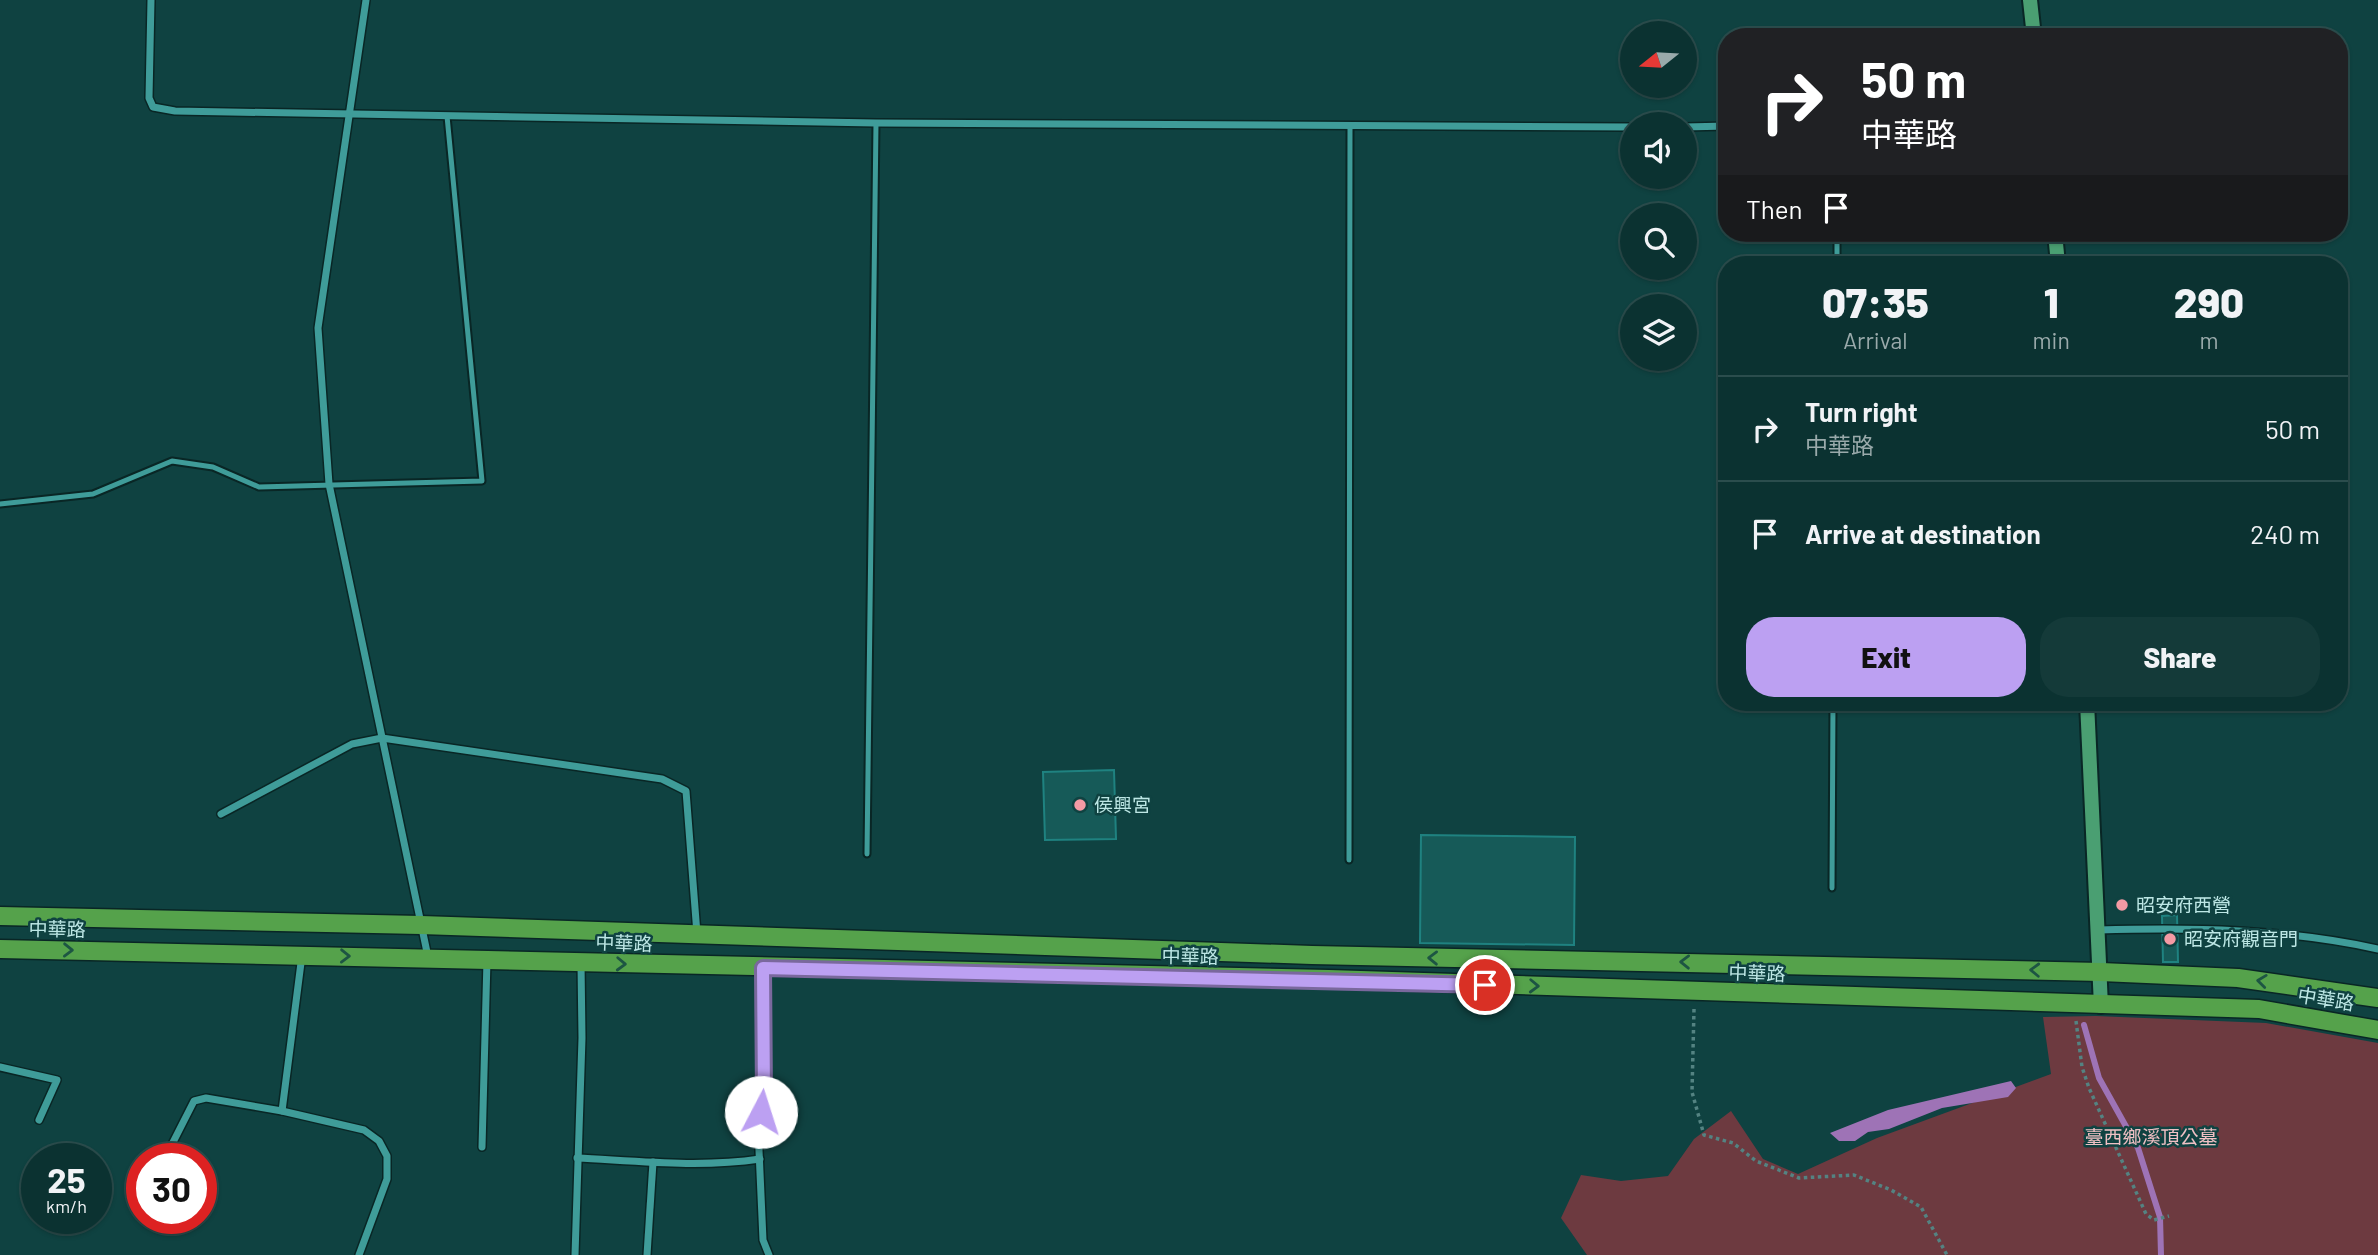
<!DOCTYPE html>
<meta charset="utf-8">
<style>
:root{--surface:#0b3231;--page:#143a39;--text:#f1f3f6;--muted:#9aaaab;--line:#2b4d4d;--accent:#bca0f2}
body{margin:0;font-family:Barlow,"Noto Sans TC",sans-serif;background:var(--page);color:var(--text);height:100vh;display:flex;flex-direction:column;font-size:26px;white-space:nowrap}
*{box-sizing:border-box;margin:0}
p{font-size:23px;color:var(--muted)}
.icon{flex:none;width:38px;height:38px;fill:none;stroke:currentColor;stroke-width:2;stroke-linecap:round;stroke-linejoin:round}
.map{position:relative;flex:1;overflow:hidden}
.drawer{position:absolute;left:1718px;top:256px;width:630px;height:455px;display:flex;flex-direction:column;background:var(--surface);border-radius:28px;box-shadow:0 2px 5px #0004,0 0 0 2px var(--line)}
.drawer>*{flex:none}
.top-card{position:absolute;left:1718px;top:28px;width:630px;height:214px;border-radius:28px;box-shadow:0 2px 5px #0004,0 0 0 2px var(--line);background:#202124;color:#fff;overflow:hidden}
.needle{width:46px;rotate:252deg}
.tools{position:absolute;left:1620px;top:21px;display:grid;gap:14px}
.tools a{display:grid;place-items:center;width:77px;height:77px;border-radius:50%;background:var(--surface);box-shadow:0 2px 5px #0004,0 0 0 2px var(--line);font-size:35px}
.speed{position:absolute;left:21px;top:1143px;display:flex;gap:14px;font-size:35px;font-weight:700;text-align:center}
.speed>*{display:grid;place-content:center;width:91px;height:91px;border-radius:50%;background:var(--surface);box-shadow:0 2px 5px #0004,0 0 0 2px var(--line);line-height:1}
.speed small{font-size:18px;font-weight:400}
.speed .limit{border:10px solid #d22;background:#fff;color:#111}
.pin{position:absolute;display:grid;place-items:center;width:60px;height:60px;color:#fff;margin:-30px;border:4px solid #fff;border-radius:50%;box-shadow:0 2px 7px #0007}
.me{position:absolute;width:77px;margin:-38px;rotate:5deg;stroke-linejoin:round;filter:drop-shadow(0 0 5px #0008)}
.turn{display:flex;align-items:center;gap:24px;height:147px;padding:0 28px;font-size:32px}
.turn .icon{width:91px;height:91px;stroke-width:2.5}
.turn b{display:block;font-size:49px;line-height:60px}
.then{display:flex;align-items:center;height:66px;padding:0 28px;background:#0003;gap:14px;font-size:26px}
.eta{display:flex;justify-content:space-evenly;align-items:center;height:119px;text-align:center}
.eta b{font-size:42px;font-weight:800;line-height:49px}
.button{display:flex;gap:14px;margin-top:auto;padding:14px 28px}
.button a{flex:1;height:80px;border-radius:28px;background:var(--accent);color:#111;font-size:28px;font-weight:800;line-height:80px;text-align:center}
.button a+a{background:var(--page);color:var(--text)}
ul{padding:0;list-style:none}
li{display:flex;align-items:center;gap:21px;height:105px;padding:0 28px;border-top:2px solid var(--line)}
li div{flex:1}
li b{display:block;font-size:26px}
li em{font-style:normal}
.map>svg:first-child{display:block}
.green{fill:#6d3a40}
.water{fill:#9e73b6}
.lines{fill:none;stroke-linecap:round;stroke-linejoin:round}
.stream{stroke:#9e73b6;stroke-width:6}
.building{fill:#165a58;stroke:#1f8280;stroke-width:2}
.lane-casing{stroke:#092625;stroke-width:9}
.street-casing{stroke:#092625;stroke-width:10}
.secondary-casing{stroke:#092625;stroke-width:18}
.primary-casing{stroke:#092625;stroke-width:21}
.path{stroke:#548382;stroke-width:3.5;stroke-dasharray:3.5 3.5;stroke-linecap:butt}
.lane{stroke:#3f9c99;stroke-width:5}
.street{stroke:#3f9c99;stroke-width:7}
.secondary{stroke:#4a9f72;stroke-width:14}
.primary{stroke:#55a24b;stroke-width:18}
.oneway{stroke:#1d5543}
.route-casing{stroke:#7a689d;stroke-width:18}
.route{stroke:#bca0f2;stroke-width:12}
.poi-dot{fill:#f49aa4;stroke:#0f4241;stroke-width:2.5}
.labels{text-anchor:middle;stroke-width:5;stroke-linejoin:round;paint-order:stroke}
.poi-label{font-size:19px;fill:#bde7e5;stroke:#0f4241;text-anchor:start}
.street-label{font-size:19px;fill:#bde7e5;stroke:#0f4241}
.park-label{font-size:19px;fill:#f0c0c4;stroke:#0f4241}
</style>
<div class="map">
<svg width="2378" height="1255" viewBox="0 0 2378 1255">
<rect width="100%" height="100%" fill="#0f4241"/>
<path class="green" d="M 2096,1016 L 2266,1023 L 2378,1043 L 2378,1255 L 1587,1255 L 1561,1218 L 1581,1175 L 1621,1181 L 1668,1176 L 1694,1139 L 1731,1111 L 1763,1159 L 1798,1174 L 1877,1138 L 2051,1074 L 2043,1017 Z"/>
<path class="water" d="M 2011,1081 L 2016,1088 L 2008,1097 L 1942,1108 L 1889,1129 L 1868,1132 L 1855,1141 L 1839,1141 L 1830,1133 L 1888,1110 Z"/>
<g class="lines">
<path class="stream" d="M 2084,1025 L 2099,1078 L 2138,1148 L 2160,1217 L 2161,1255"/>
</g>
<g class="building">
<path d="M 1114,770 L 1116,839 L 1045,840 L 1043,772 Z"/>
<path d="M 1421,835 L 1575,837 L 1574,945 L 1420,943 Z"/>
<path d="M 2177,915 L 2178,962 L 2163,962 L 2162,916 Z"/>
</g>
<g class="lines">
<defs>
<g id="lane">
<path d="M 1837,264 L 1837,233"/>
<path d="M 0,504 L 93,494 L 172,461 L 213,467 L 259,487 L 482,481 L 447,116"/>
<path d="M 867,854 L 876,123"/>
<path d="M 1349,860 L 1350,127"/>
<path d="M 1832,888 L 1833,702"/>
</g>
<g id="street">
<path d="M 151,0 L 149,98 L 153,107 L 175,111 L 876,123 L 1633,127"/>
<path d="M 366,0 L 318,328 L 329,484 L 428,957"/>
<path d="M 1685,127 L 1727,126"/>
<path d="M 221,814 L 352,744 L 382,738 L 662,779 L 686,791 L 697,934"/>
<path d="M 2099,930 C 2193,927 2286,929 2378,949"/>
<path d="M 763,968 L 764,1096 L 758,1128 L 763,1240 L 769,1255"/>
<path d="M 0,1067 L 57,1080 L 39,1120"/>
<path d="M 282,1111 L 302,955"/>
<path d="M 482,1147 L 487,960"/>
<path d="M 165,1158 L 194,1101 L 206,1098 L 282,1111 L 364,1130 L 379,1141 L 387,1156 L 387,1179 L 359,1255"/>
<path d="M 577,1158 C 637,1161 700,1168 760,1159"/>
<path d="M 575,1255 L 582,1038 L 581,963"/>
<path d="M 647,1255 L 653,1162"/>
</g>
<g id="secondary">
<path d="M 2030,0 L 2034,37"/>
<path d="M 2055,233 L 2058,264"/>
<path d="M 2087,702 L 2101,1006"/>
</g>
<g id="primary">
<path d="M 0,916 L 421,925 L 1312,955 L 2101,972 L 2238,978 L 2378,998"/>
<path d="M 0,949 L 1329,979 L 2259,1009 L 2378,1030"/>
</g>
</defs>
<use href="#lane" class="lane-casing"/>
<use href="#street" class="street-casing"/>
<use href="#secondary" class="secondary-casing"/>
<use href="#primary" class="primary-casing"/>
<g class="path">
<path d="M 1694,1009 L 1692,1092 L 1704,1135 L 1733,1143 L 1756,1161 L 1799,1178 L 1854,1175 L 1891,1190 L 1921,1207 L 1947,1255"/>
<path d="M 2076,1021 L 2082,1067 L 2089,1088 L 2146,1214 L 2154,1220 L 2169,1216"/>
</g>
<use href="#lane" class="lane"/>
<use href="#street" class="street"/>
<use href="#secondary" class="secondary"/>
<use href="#primary" class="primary"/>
</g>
<defs><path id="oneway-chevron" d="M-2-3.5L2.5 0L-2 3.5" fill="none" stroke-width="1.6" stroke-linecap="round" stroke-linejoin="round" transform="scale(1.75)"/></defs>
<g class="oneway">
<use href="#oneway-chevron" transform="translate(68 950) rotate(1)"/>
<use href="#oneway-chevron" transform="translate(345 956) rotate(1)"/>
<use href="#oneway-chevron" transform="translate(1433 958) rotate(-179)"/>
<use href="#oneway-chevron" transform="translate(1685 962) rotate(-179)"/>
<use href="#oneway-chevron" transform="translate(621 964) rotate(2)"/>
<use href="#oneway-chevron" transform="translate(2035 970) rotate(-178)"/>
<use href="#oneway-chevron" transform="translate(2262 981) rotate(-173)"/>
<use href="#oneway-chevron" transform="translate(1534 986) rotate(2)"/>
</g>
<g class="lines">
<defs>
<path id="route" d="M 761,1112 L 764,1096 L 763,968 L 1485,985"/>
</defs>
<use href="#route" class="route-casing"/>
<use href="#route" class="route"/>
</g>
<g class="poi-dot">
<circle cx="1080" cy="805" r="7"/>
<circle cx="2122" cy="905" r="7"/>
<circle cx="2170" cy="939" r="7"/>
</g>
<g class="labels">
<g class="poi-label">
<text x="1094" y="812">侯興宮</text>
<text x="2136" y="912">昭安府西營</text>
<text x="2184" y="946">昭安府觀音門</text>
</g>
<g class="street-label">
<text transform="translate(57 929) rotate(1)" y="7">中華路</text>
<text transform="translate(624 943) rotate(2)" y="7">中華路</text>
<text transform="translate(1190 956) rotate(1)" y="7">中華路</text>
<text transform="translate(1757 973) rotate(2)" y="7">中華路</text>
<text transform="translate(2326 999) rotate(9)" y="7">中華路</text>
</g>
<g class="park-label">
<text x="2151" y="1144">臺西鄉溪頂公墓</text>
</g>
</g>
</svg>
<div class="tools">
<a><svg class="needle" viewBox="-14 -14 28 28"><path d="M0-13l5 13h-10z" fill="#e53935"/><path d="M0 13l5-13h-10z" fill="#9aaaab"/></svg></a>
<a><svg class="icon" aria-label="sound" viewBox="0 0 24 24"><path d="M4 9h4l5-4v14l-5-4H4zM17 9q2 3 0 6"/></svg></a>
<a><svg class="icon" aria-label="search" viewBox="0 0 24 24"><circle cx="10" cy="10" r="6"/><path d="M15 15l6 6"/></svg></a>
<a><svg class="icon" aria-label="layers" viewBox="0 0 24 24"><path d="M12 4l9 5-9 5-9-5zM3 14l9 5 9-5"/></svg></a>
</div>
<div class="speed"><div>25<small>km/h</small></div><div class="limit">30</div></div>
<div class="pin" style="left:1485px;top:985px;background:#d93025"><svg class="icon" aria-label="arrive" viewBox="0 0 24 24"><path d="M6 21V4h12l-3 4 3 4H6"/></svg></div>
<svg class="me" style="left:761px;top:1112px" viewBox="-20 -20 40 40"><circle r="19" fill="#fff"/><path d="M0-13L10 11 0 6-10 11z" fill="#bca0f2"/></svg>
<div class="top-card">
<div class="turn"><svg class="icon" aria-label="right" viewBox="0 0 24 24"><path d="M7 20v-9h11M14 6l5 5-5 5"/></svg><div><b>50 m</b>中華路</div></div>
<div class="then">Then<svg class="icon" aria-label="arrive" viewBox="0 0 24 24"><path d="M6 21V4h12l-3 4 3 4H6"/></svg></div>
</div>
<section class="drawer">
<div class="eta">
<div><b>07:35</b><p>Arrival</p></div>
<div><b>1</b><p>min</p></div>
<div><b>290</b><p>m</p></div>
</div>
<ul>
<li><svg class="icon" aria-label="right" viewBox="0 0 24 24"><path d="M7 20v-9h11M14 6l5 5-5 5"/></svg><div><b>Turn right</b><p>中華路</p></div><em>50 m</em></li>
<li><svg class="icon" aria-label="arrive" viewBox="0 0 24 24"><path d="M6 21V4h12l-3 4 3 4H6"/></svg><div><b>Arrive at destination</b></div><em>240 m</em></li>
</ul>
<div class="button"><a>Exit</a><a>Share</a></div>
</section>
</div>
